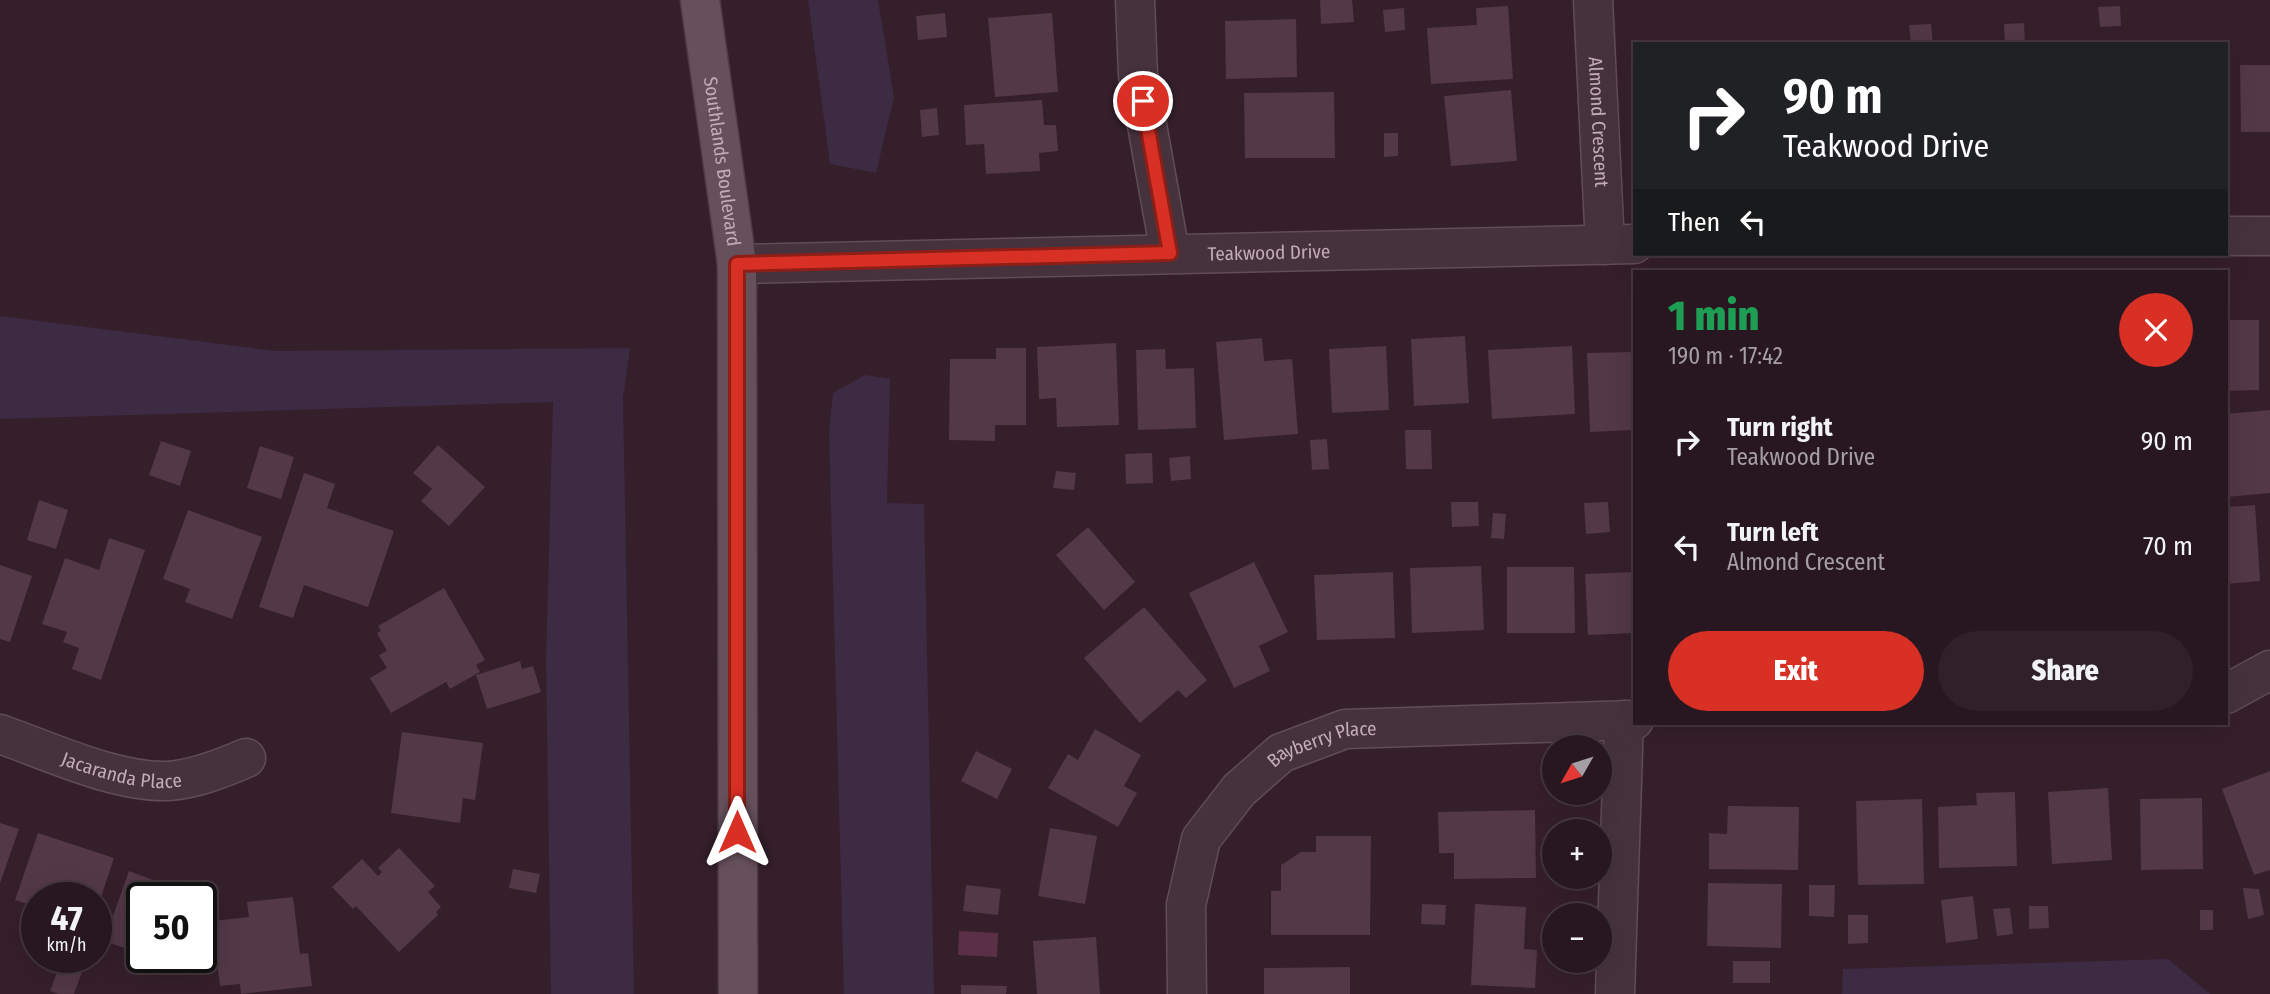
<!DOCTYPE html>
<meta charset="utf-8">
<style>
:root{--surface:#281720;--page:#302029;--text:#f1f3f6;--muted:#a59fa5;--line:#44363e;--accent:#d93025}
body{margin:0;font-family:"Fira Sans Condensed",sans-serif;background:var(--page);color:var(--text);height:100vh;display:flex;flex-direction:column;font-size:26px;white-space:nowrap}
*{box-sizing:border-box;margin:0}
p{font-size:23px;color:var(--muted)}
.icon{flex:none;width:38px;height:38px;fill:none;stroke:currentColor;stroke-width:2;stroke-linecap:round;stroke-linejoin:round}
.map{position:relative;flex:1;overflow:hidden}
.panel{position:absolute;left:1633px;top:270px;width:595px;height:455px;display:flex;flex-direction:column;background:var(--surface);border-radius:0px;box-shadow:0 7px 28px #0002,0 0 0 2px var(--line)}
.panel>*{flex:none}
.hud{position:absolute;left:1633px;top:42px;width:595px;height:214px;border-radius:0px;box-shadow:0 7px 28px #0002,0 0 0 2px var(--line);background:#202124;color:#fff;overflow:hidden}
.needle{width:46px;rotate:231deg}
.tools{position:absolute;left:1542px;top:735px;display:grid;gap:14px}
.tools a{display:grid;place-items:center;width:70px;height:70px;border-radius:50%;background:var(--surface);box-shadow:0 7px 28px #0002,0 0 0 2px var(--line);font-size:35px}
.speed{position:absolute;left:21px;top:882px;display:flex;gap:14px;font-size:35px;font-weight:700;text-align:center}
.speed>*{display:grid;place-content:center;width:91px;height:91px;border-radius:50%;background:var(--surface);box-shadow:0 7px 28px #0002,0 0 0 2px var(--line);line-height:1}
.speed small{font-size:18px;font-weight:400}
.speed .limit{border:4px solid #111;border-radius:10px;background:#fff;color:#111}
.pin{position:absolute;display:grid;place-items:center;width:60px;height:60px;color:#fff;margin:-30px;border:4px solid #fff;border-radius:50%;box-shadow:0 2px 7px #0007}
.me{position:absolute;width:77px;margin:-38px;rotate:0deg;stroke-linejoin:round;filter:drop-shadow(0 0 5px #0008)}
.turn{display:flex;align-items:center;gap:24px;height:147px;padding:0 35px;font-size:32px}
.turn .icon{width:91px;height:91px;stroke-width:2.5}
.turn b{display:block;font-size:49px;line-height:60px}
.then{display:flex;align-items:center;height:66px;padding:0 35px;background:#0003;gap:14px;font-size:26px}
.round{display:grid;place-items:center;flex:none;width:74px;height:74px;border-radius:37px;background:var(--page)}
.overview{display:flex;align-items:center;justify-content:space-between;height:119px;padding:0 35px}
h1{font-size:42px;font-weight:800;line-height:52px;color:#1e9e55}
.button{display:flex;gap:14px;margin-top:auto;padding:14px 35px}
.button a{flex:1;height:80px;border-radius:42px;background:var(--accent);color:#fff;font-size:28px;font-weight:800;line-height:80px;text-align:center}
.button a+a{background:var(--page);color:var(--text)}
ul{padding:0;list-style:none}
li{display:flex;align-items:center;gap:21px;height:105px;padding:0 35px}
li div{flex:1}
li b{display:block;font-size:26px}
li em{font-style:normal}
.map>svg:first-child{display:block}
.green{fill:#3d2a43}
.water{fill:#5b3047}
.building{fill:#533847}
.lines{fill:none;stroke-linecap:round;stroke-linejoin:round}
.minor-casing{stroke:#614d57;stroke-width:41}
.major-casing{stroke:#4f3c46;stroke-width:41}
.minor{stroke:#46323d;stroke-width:38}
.major{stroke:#66505c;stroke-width:38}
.route-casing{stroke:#8d1f18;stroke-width:18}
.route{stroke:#d93025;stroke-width:12}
.labels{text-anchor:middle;stroke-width:7;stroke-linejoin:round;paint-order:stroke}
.street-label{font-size:19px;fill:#c3acb7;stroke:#2a1822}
</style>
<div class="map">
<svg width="2270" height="994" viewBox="0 0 2270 994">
<rect width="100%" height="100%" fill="#351f2b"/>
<g class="green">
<path d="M 808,0 L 878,0 L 894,97 L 876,173 L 830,164 Z"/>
<path d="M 0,316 L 276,351 L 630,348 L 623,399 L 634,994 L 551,994 L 546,660 L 553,402 L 0,419 Z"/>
<path d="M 865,375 L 890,379 L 887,503 L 924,504 L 934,994 L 844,994 L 829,432 L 833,393 Z"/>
<path d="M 2168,959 L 2210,994 L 1842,994 L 1843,969 Z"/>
</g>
<path class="water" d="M 959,931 L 998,933 L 997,957 L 958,955 Z"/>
<g class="building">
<path d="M 1320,0 L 1352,0 L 1354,22 L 1321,24 Z"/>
<path d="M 1508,6 L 1513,79 L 1431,84 L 1427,28 L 1477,25 L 1476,8 Z"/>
<path d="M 2120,6 L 2121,26 L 2100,27 L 2098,7 Z"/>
<path d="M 1404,8 L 1405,30 L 1385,32 L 1383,10 Z"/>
<path d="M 945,13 L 947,37 L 918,40 L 916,16 Z"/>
<path d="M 1052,13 L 1058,92 L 995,97 L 988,18 Z"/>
<path d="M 1296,19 L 1297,77 L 1226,79 L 1225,21 Z"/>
<path d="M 2024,23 L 2025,44 L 2005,44 L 2004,24 Z"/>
<path d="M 1931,24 L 1933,44 L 1911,44 L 1909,25 Z"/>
<path d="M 2240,65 L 2270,65 L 2270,132 L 2241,132 Z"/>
<path d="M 1511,90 L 1517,161 L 1451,166 L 1444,96 Z"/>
<path d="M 1334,92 L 1335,158 L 1245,158 L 1244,93 Z"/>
<path d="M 1042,100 L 1044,125 L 1056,125 L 1058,151 L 1039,153 L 1040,171 L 986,174 L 984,144 L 966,145 L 964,105 Z"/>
<path d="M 937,108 L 939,135 L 922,137 L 920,110 Z"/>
<path d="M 1384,133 L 1398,133 L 1398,156 L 1384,157 Z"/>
<path d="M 2226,320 L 2259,320 L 2259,390 L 2226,391 Z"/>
<path d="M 1465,336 L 1469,403 L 1414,406 L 1411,339 Z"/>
<path d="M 1262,338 L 1264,361 L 1292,359 L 1298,434 L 1224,440 L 1216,342 Z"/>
<path d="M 1116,343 L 1119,425 L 1057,427 L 1056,398 L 1039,399 L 1037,347 Z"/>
<path d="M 1386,346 L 1389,410 L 1332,413 L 1329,349 Z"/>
<path d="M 1572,346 L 1575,414 L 1492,419 L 1488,350 Z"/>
<path d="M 996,348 L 1026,348 L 1026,425 L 995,425 L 995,441 L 949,440 L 950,359 L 996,359 Z"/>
<path d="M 1165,349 L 1166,369 L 1194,368 L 1196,428 L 1138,430 L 1136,350 Z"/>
<path d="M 1634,352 L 1634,430 L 1590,432 L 1587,353 Z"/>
<path d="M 2270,410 L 2270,493 L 2227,497 L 2226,414 Z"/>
<path d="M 1405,430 L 1431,430 L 1432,469 L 1406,469 Z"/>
<path d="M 1327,439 L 1329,469 L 1312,470 L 1310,440 Z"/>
<path d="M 161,441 L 191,451 L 180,486 L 149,475 Z"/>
<path d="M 438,445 L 485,487 L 449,526 L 421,501 L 432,489 L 413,473 Z"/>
<path d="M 260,446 L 294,457 L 281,499 L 247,488 Z"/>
<path d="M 1152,453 L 1153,483 L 1126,484 L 1125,454 Z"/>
<path d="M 1190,456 L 1191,479 L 1171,481 L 1169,458 Z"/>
<path d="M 1056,471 L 1076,473 L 1074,490 L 1053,488 Z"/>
<path d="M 304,473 L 335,484 L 327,508 L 394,531 L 368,607 L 304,585 L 293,618 L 259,607 Z"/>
<path d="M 39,500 L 68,510 L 56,549 L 27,540 Z"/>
<path d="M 1451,502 L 1478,502 L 1479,526 L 1452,527 Z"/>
<path d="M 1608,502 L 1610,532 L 1586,534 L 1584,503 Z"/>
<path d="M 2255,505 L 2260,581 L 2226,584 L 2226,507 Z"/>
<path d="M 188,510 L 262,537 L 232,619 L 185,602 L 190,589 L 163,579 Z"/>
<path d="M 1493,513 L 1506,514 L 1504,539 L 1491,538 Z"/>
<path d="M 1088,527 L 1135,582 L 1104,610 L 1056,555 Z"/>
<path d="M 109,538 L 145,550 L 101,680 L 72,669 L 79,648 L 63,642 L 67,632 L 42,624 L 65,558 L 99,570 Z"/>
<path d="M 1254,562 L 1288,632 L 1259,646 L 1270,671 L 1234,688 L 1189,593 Z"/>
<path d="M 0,565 L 32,576 L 10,642 L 0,639 Z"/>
<path d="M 1481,566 L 1484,630 L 1412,633 L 1410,568 Z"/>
<path d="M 1507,567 L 1574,567 L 1575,633 L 1507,633 Z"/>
<path d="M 1393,572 L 1395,638 L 1317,640 L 1314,575 Z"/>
<path d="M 1634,572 L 1634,633 L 1588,635 L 1585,574 Z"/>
<path d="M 444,588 L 485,660 L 476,665 L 480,672 L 450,689 L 446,682 L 391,713 L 370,678 L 387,668 L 379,655 L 387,651 L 377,633 L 381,631 L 378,626 Z"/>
<path d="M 1144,607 L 1207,680 L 1186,698 L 1178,690 L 1140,723 L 1084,658 Z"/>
<path d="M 520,661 L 522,669 L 533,666 L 541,692 L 487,709 L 476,675 Z"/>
<path d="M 1095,729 L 1141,755 L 1124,786 L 1137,793 L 1118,827 L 1048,788 L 1068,754 L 1078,760 Z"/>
<path d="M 402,732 L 483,743 L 475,800 L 463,798 L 460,823 L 391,813 Z"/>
<path d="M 976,751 L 1012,769 L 997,799 L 961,781 Z"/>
<path d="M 2270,771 L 2270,870 L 2254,875 L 2222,789 Z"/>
<path d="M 2108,788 L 2112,860 L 2052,864 L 2048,792 Z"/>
<path d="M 2015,792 L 2017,866 L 1939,868 L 1938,807 L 1977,805 L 1976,793 Z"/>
<path d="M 2202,798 L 2203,869 L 2141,870 L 2140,799 Z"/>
<path d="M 1922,799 L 1924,884 L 1858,885 L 1856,801 Z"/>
<path d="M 1728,806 L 1799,807 L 1798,870 L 1709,869 L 1709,833 L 1727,834 Z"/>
<path d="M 1535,810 L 1536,878 L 1454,879 L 1454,853 L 1439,853 L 1438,812 Z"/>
<path d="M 0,823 L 19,829 L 0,883 Z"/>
<path d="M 1050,828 L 1097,836 L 1085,904 L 1038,896 Z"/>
<path d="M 38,833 L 114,858 L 97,909 L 96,898 L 37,898 L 37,907 L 15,900 Z"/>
<path d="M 1316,836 L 1371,836 L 1370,935 L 1271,935 L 1271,891 L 1281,891 L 1281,865 L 1301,852 L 1316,852 Z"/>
<path d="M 399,848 L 435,886 L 428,892 L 441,907 L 436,912 L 438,915 L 399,952 L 356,906 L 353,909 L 332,887 L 362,859 L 378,876 L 382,872 L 378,868 Z"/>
<path d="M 513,869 L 540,874 L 536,893 L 509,888 Z"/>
<path d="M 129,871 L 172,887 L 175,880 L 208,892 L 202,909 L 201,898 L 142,898 L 142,954 L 104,941 Z"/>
<path d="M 1708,883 L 1782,884 L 1781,948 L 1707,946 Z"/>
<path d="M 966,885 L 1001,889 L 998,915 L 963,911 Z"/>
<path d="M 1809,885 L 1835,885 L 1834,917 L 1809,916 Z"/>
<path d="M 2243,888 L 2259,889 L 2264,915 L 2248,919 Z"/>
<path d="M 1973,896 L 1978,939 L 1946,943 L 1941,900 Z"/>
<path d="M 293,897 L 300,954 L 308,953 L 312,986 L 241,994 L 240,984 L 220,986 L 212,921 L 249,917 L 247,902 Z"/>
<path d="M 1422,904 L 1446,905 L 1445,925 L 1421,924 Z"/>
<path d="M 1475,904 L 1526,907 L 1524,949 L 1537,950 L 1535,988 L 1471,985 Z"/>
<path d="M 2029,906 L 2048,906 L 2049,928 L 2029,929 Z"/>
<path d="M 2010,908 L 2013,934 L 1997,936 L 1993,909 Z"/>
<rect x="2200" y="910" width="13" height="20"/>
<path d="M 1848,915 L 1868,915 L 1868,943 L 1848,944 Z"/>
<path d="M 1096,937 L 1100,994 L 1037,994 L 1033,941 Z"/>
<path d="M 151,957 L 184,957 L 180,968 Z"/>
<rect x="1733" y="961" width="37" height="22"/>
<path d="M 60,964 L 82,972 L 74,994 L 59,994 L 50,991 Z"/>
<path d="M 1350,967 L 1350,994 L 1264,994 L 1264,968 Z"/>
<path d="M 961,985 L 1007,986 L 1006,994 L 961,994 Z"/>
</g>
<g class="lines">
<defs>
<g id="minor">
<path d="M 1135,0 L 1138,75 L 1170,253"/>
<path id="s1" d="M 1593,0 L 1605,245"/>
<path d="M 2226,236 L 2270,236"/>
<path id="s2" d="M 737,264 L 1634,244"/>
<path d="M 2226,694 L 2270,670"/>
<path id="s3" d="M 0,734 C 49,751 116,783 168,781 C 195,779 221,769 246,758"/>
<path id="s4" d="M 1187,994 L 1186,905 L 1201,839 L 1239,790 L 1281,753 L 1345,729 L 1634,720"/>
<path d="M 1615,994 L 1624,720"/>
</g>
<g id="major">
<path id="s5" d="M 700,0 L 737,264 L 738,994"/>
</g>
</defs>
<use href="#minor" class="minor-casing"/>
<use href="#major" class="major-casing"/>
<use href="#minor" class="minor"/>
<use href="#major" class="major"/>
</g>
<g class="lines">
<defs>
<path id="route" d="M 737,832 L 737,264 L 1170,253 L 1143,101"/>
</defs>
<use href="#route" class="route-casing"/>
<use href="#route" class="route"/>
</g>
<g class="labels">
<g class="street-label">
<text dy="7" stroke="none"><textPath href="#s1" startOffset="122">Almond Crescent</textPath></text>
<text dy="7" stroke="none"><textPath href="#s5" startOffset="163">Southlands Boulevard</textPath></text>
<text dy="7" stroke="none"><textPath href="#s2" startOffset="532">Teakwood Drive</textPath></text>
<text dy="7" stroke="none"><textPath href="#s4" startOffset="317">Bayberry Place</textPath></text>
<text dy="7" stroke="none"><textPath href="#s3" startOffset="128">Jacaranda Place</textPath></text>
</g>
</g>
</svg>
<div class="tools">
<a><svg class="needle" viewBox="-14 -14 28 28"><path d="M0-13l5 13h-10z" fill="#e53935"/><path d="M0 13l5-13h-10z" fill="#a59fa5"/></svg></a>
<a>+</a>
<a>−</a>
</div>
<div class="speed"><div>47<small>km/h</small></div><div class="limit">50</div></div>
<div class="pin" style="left:1143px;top:101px;background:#d93025"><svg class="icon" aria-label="arrive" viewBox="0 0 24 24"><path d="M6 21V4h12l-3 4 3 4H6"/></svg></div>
<svg class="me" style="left:737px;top:832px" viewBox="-20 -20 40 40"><path d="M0-17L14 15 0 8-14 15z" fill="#d93025" stroke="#fff" stroke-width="4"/></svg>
<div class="hud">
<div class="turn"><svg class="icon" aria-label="right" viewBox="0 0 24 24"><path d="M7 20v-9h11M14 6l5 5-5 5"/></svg><div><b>90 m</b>Teakwood Drive</div></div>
<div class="then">Then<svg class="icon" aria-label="left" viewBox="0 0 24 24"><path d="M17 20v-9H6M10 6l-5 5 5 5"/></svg></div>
</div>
<section class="panel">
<div class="overview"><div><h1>1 min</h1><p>190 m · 17:42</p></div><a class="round" style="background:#d93025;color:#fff"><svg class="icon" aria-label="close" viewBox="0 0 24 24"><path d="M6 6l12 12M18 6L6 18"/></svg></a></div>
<ul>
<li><svg class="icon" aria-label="right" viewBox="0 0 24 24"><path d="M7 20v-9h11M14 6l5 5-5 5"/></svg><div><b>Turn right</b><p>Teakwood Drive</p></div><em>90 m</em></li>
<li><svg class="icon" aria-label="left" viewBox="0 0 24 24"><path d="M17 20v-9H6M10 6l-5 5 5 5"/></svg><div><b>Turn left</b><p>Almond Crescent</p></div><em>70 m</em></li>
</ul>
<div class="button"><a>Exit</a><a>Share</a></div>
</section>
</div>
